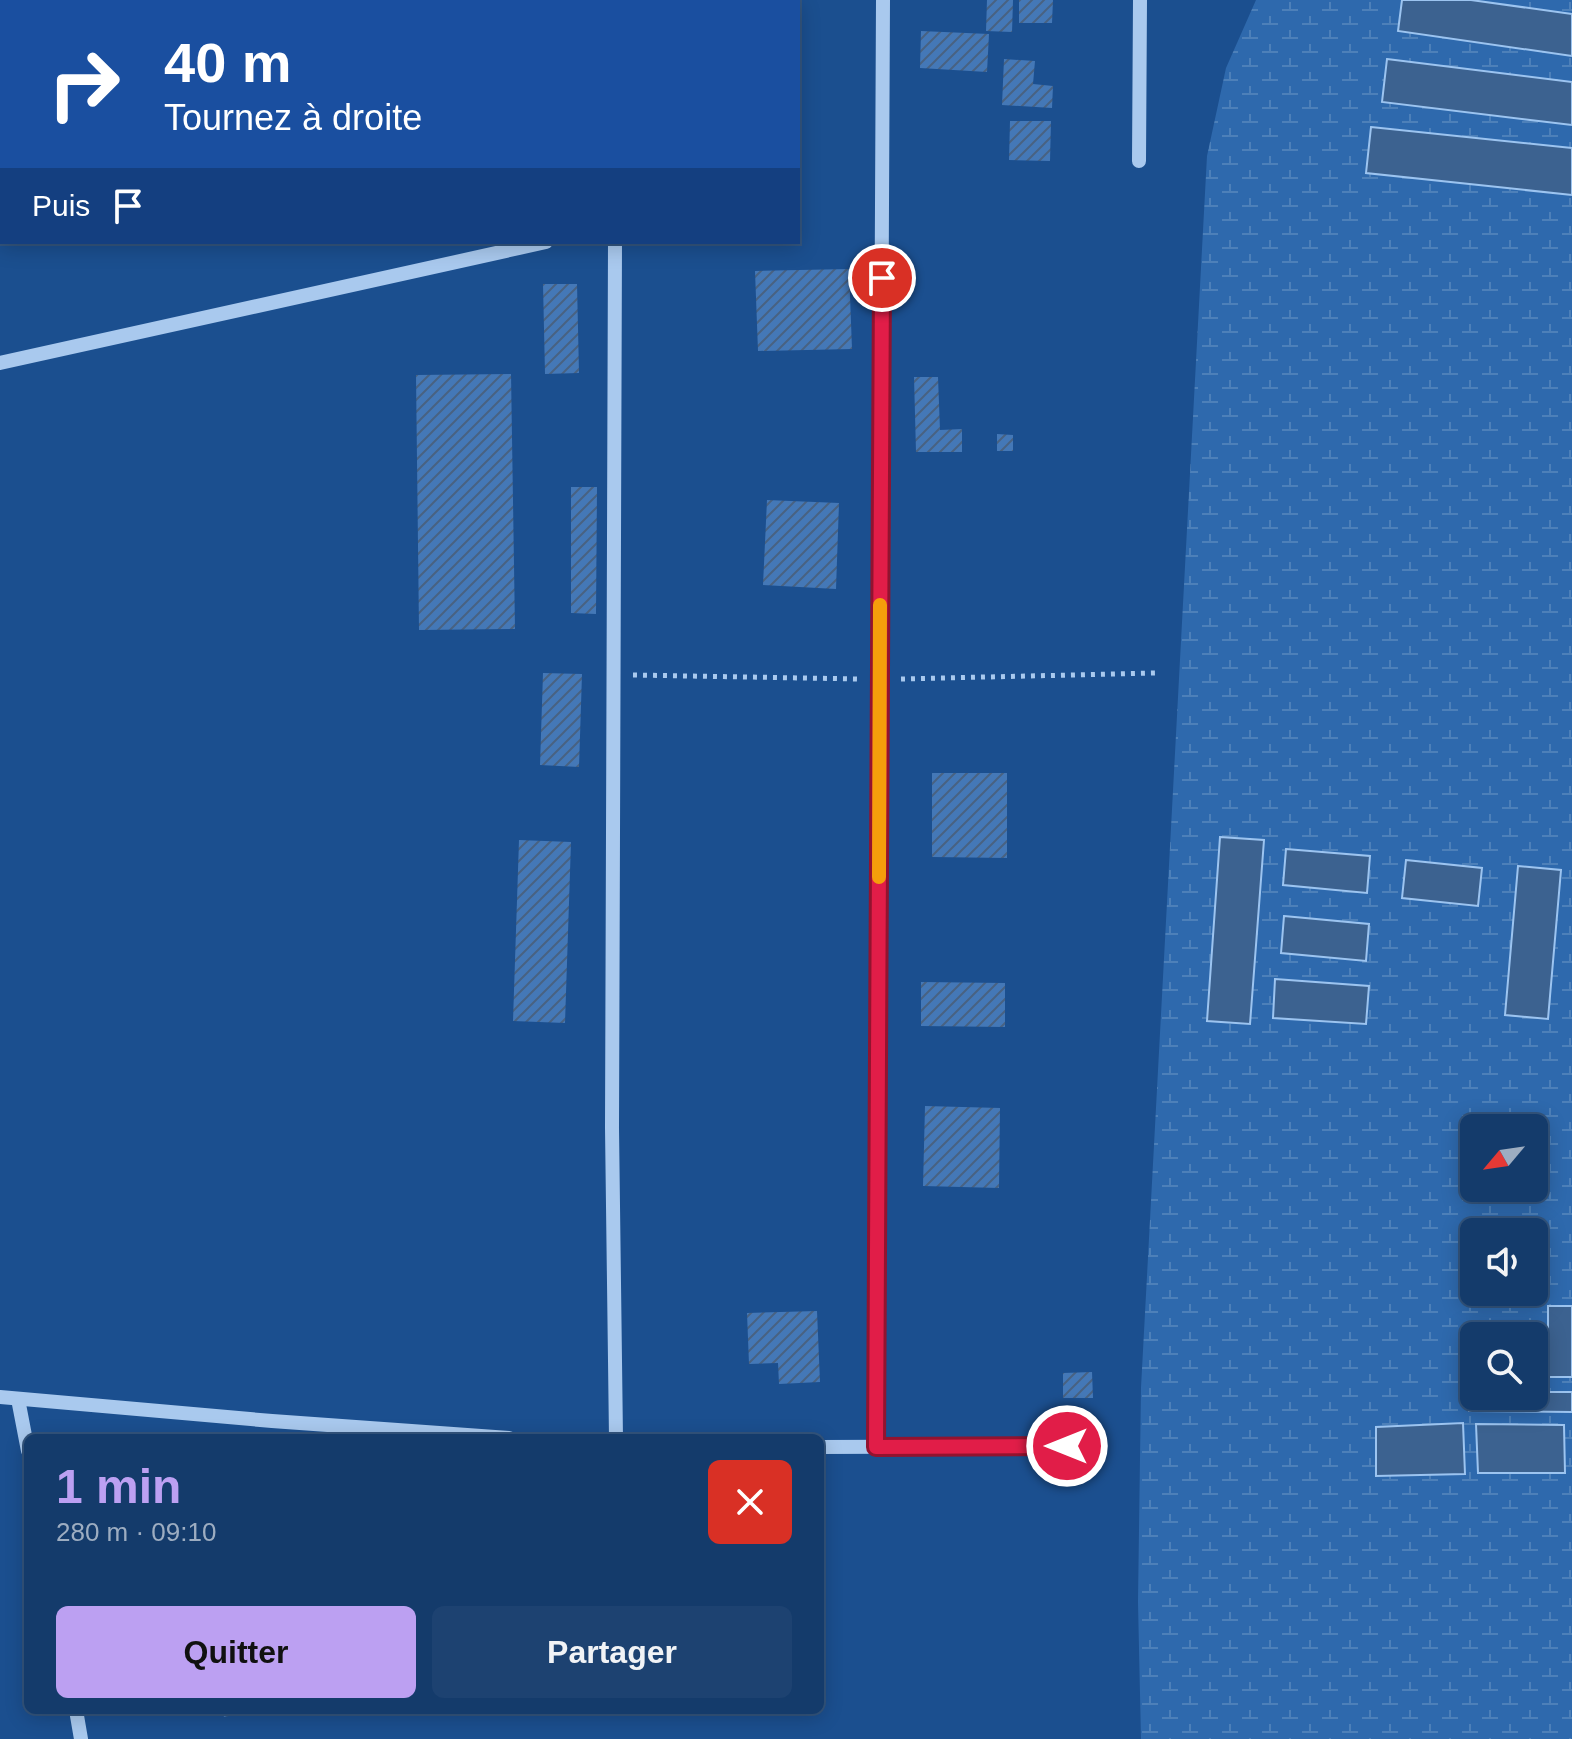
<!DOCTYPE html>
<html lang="fr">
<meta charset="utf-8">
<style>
:root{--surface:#143b6b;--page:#1d4271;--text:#f1f3f6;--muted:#9dadc1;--line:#33557e;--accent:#bca0f2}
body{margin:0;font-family:Arial,sans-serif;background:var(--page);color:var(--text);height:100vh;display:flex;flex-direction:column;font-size:30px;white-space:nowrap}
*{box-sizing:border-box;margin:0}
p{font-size:26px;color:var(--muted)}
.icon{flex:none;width:44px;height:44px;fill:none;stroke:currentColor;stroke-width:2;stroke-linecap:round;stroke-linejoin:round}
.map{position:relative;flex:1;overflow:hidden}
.sheet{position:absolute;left:24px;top:1434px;width:800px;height:280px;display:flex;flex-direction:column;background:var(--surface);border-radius:12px;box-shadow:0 4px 20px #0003,0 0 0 2px var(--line)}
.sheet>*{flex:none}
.guide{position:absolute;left:0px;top:0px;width:800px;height:244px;box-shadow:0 4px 20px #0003,0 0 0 2px var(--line);background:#1a4fa0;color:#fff;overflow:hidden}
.needle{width:52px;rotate:241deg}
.controls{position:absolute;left:1460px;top:1114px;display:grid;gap:16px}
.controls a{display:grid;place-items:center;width:88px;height:88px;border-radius:12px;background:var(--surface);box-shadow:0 4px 20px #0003,0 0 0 2px var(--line);font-size:40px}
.pin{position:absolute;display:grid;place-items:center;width:68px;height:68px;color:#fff;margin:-34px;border:4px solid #fff;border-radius:50%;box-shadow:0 2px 8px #0007}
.me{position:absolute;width:88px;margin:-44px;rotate:270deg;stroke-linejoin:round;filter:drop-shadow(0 0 6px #0008)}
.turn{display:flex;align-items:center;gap:28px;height:168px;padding:0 32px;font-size:36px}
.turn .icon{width:104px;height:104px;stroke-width:2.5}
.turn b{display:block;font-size:56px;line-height:68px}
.then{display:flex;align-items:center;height:76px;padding:0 32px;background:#0003;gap:16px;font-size:30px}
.round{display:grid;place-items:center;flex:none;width:84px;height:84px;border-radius:12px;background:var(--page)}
.head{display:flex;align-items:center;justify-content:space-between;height:136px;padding:0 32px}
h1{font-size:48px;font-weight:800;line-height:60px;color:var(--accent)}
.cta{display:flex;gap:16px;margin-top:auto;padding:16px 32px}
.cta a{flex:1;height:92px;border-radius:12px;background:var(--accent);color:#111;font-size:32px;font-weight:800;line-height:92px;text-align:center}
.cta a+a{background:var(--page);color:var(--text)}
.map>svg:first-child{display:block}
.wetland{fill:url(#wetland-marsh);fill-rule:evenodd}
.water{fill:#3c6290;stroke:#9cc4f0;stroke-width:2}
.building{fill:url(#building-hatch)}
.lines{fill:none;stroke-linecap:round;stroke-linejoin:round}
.path{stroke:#a9c9ee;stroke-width:5;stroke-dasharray:4 6;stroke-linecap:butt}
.minor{stroke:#a9c9ee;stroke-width:14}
.route-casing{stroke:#92132f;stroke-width:20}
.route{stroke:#e11d48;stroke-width:14}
.slow{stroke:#f59e0b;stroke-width:14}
</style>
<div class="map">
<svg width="1572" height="1739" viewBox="0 0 1572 1739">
<defs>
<pattern id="wetland-marsh" width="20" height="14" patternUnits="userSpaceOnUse" patternTransform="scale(2)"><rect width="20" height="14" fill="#2e69ad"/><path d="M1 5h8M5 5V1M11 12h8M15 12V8" fill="none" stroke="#4d80b9"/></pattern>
<pattern id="building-hatch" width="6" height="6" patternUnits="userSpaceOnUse" patternTransform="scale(2)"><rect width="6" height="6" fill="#4478b7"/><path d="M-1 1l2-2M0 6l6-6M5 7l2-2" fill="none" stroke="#486282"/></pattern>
</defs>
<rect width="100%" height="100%" fill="#1b4f8f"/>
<path class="wetland" d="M 1256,0 L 1572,0 L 1572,1739 L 1141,1739 L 1138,1602 L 1141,1388 L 1207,156 L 1226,68 ZM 1474,1128 L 1534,1128 L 1534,1188 L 1474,1188 ZM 1474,1232 L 1534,1232 L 1534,1292 L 1474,1292 ZM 1474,1336 L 1534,1336 L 1534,1396 L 1474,1396 Z"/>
<g class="water">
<path d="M 1402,0 L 1471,0 L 1572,14 L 1572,56 L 1398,31 Z"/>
<path d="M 1387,59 L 1572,82 L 1572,125 L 1382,102 Z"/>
<path d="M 1371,127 L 1572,148 L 1572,195 L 1366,173 Z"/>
<path d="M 1220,837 L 1264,840 L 1250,1024 L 1207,1021 Z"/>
<path d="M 1286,849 L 1370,856 L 1367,893 L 1283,885 Z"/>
<path d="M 1406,860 L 1482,868 L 1478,906 L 1402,898 Z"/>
<path d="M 1518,866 L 1561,870 L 1548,1019 L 1505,1015 Z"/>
<path d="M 1284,916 L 1369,924 L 1366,961 L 1281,953 Z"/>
<path d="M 1275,979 L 1369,986 L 1366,1024 L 1273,1018 Z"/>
<rect x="1548" y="1306" width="24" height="71"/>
<path d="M 1469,1391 L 1474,1391 L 1474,1396 L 1534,1396 L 1534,1392 L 1572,1392 L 1572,1412 L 1469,1411 Z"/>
<path d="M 1463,1423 L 1465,1474 L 1376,1476 L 1376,1427 Z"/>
<path d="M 1476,1424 L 1564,1425 L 1565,1473 L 1478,1473 Z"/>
</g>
<g class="building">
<path d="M 987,0 L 1013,0 L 1012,32 L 986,31 Z"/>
<path d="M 1019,0 L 1053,0 L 1052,23 L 1019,23 Z"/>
<path d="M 921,31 L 989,34 L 987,72 L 920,68 Z"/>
<path d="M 1004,59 L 1035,61 L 1033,84 L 1053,86 L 1052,108 L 1002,105 Z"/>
<path d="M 1010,121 L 1051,121 L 1050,161 L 1009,160 Z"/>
<path d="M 849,269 L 852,349 L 758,351 L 755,271 Z"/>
<path d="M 543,284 L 577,284 L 579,373 L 545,374 Z"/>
<path d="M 511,374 L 515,629 L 419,630 L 416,375 Z"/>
<path d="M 914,377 L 938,377 L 940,430 L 962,429 L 962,452 L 916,452 Z"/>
<path d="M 997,434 L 1013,435 L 1013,451 L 997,451 Z"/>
<path d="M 571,487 L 597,487 L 596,614 L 571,613 Z"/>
<path d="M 767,500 L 839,503 L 836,589 L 763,585 Z"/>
<path d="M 543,673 L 582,674 L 579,767 L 540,765 Z"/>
<path d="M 932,773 L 1007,773 L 1007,858 L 932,857 Z"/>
<path d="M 519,840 L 571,842 L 565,1023 L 513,1021 Z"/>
<path d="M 921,982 L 1005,983 L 1005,1027 L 921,1026 Z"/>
<path d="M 925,1106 L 1000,1108 L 999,1188 L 923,1186 Z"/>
<path d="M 817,1311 L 820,1382 L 779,1384 L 778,1363 L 749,1364 L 747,1313 Z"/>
<path d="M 1092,1372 L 1093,1398 L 1063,1398 L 1063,1373 Z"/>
<path d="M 222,1710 L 252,1710 L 252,1711 L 224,1717 Z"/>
</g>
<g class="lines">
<g class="path">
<path d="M 633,675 L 859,679"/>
<path d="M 901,679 L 1156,673"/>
</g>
<g class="minor">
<path d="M 615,0 L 615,2"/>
<path d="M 1139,161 L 1140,0"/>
<path d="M 615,242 L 612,1128 L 616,1438"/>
<path d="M 0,363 L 546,242"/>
<path d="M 0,1397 L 272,1421 L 509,1438"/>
<path d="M 18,1399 L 28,1451"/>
<path d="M 820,1447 L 1099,1446"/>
<path d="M 876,1447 L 883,0"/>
<path d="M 76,1710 L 81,1739"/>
</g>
</g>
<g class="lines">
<defs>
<path id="route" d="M 882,278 L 876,1447 L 1067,1446"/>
</defs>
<use href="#route" class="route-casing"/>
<use href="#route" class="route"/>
<path class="slow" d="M 879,877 L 880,605"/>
</g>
</svg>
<div class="controls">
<a><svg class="needle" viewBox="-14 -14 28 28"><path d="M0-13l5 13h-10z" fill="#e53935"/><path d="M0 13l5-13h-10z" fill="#9dadc1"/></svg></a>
<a><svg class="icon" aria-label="sound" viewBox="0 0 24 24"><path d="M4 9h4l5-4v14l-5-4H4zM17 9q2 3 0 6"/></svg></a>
<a><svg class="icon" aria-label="search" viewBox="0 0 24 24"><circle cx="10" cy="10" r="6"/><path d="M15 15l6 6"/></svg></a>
</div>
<div class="pin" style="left:882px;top:278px;background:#d93025"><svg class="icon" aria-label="arrive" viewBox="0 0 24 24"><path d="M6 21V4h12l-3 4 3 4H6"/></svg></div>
<svg class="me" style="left:1067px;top:1446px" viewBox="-20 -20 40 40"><circle r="17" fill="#e11d48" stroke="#fff" stroke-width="3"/><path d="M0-11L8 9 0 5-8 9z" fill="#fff"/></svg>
<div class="guide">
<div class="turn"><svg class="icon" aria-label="right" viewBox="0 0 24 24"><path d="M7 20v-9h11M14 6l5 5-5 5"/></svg><div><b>40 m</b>Tournez à droite</div></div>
<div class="then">Puis<svg class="icon" aria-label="arrive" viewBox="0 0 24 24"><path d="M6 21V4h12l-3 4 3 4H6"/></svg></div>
</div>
<section class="sheet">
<div class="head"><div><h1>1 min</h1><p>280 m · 09:10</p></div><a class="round" style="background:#d93025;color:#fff"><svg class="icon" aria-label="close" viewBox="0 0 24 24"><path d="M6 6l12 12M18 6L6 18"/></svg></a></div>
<div class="cta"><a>Quitter</a><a>Partager</a></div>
</section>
</div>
